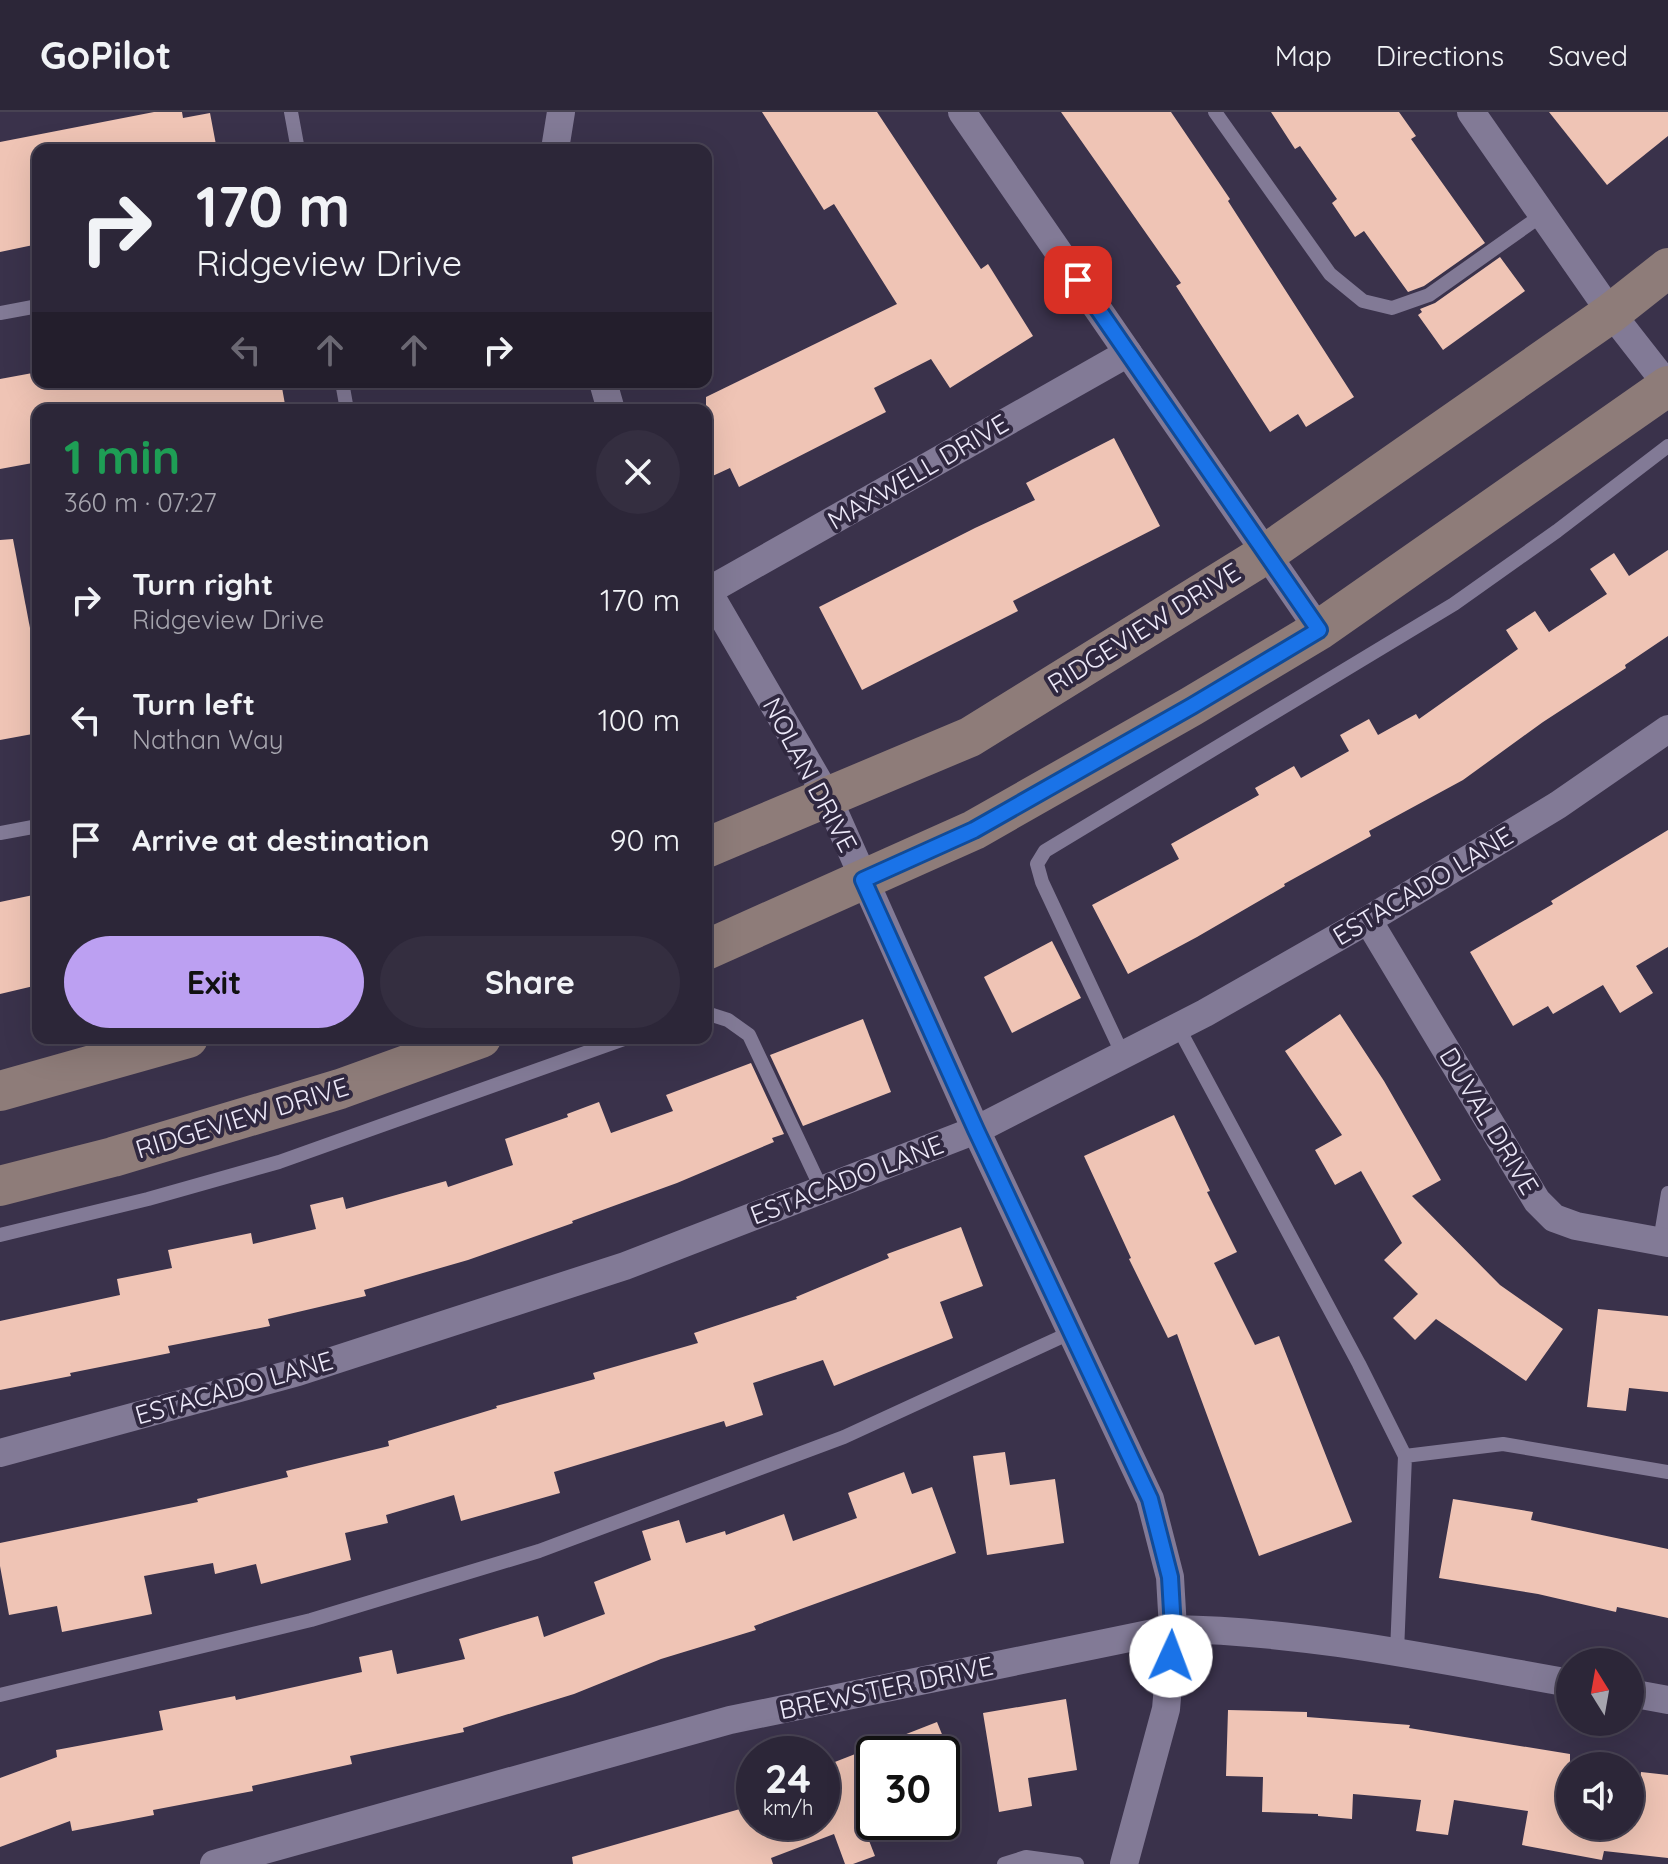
<!DOCTYPE html>
<meta charset="utf-8">
<style>
:root{--surface:#2c2638;--page:#342e40;--text:#f1f3f6;--muted:#a6a5ae;--line:#484353;--accent:#bca0f2}
body{margin:0;font-family:Quicksand,sans-serif;background:var(--page);color:var(--text);height:100vh;display:flex;flex-direction:column;font-size:30px;white-space:nowrap}
*{box-sizing:border-box;margin:0}
p{font-size:26px;color:var(--muted)}
.icon{flex:none;width:44px;height:44px;fill:none;stroke:currentColor;stroke-width:2;stroke-linecap:round;stroke-linejoin:round}
.map{position:relative;flex:1;overflow:hidden}
.sheet{position:absolute;left:32px;top:292px;width:680px;height:640px;display:flex;flex-direction:column;background:var(--surface);border-radius:16px;box-shadow:0 8px 32px #0002,0 0 0 2px var(--line)}
.sheet>*{flex:none}
.hud{position:absolute;left:32px;top:32px;width:680px;height:244px;border-radius:16px;box-shadow:0 8px 32px #0002,0 0 0 2px var(--line);background:#2c2638;color:var(--text);overflow:hidden}
.needle{width:52px;rotate:349deg}
.fabs{position:absolute;left:1556px;top:1536px;display:grid;gap:16px}
.fabs a{display:grid;place-items:center;width:88px;height:88px;border-radius:50%;background:var(--surface);box-shadow:0 8px 32px #0002,0 0 0 2px var(--line);font-size:40px}
.speed{position:absolute;left:736px;top:1624px;display:flex;gap:16px;font-size:40px;font-weight:700;text-align:center}
.speed>*{display:grid;place-content:center;width:104px;height:104px;border-radius:50%;background:var(--surface);box-shadow:0 8px 32px #0002,0 0 0 2px var(--line);line-height:1}
.speed small{font-size:20px;font-weight:400}
.speed .limit{border:4px solid #111;border-radius:12px;background:#fff;color:#111}
.pin{position:absolute;display:grid;place-items:center;width:68px;height:68px;color:#fff;margin:-34px;border-radius:16px;box-shadow:0 4px 12px #0006}
.me{position:absolute;width:88px;margin:-44px;rotate:2deg;stroke-linejoin:round;filter:drop-shadow(0 0 6px #0008)}
.turn{display:flex;align-items:center;gap:28px;height:168px;padding:0 32px;font-size:36px}
.turn .icon{width:104px;height:104px;stroke-width:2.5}
.turn b{display:block;font-size:56px;line-height:68px}
.lanes{display:flex;align-items:center;height:76px;padding:0 32px;background:#0003;justify-content:center;gap:40px;direction:ltr}
.lanes .off{opacity:.35}
.round{display:grid;place-items:center;flex:none;width:84px;height:84px;border-radius:42px;background:var(--page)}
.head{display:flex;align-items:center;justify-content:space-between;height:136px;padding:0 32px}
h1{font-size:48px;font-weight:700;line-height:60px;color:#1e9e55}
.primary-button{display:flex;gap:16px;margin-top:auto;padding:16px 32px}
.primary-button a{flex:1;height:92px;border-radius:48px;background:var(--accent);color:#111;font-size:32px;font-weight:700;line-height:92px;text-align:center}
.primary-button a+a{background:var(--page);color:var(--text)}
ul{padding:0;list-style:none}
li{display:flex;align-items:center;gap:24px;height:120px;padding:0 32px}
li div{flex:1}
li b{display:block;font-size:30px}
li em{font-style:normal}
header{display:flex;align-items:center;gap:48px;box-sizing:border-box;height:112px;padding:0 40px;background:var(--surface);border-bottom:2px solid var(--line)}
header strong{font-size:38px}
nav{display:flex;gap:44px;margin-inline-start:auto;font-size:28px}
.map>svg:first-child{display:block}
.building{fill:#efc4b5}
.lines{fill:none;stroke-linecap:round;stroke-linejoin:round}
.lane{stroke:#827a96;stroke-width:14}
.street{stroke:#827a96;stroke-width:28}
.secondary{stroke:#8e7c79;stroke-width:40}
.route-casing{stroke:#114b97;stroke-width:20}
.route{stroke:#1a73e8;stroke-width:14}
.labels{text-anchor:middle;stroke-width:8;stroke-linejoin:round;paint-order:stroke}
.street-label{font-size:26px;fill:#ede9f9;stroke:#302840}
</style>
<header>
<strong>GoPilot</strong>
<nav><a>Map</a><a>Directions</a><a>Saved</a></nav>
</header>
<div class="map">
<svg width="1668" height="1752" viewBox="0 0 1668 1752">
<rect width="100%" height="100%" fill="#3a324b"/>
<g class="building">
<path d="M 154,0 L 182,0 L 183,6 L 210,1 L 217,38 L 38,38 L 38,132 L 0,140 L 0,30 Z"/>
<path d="M 762,0 L 877,0 L 981,157 L 988,152 L 1033,224 L 950,276 L 931,247 L 874,276 L 886,300 L 739,375 L 730,356 L 706,367 L 706,285 L 897,192 L 834,92 L 824,98 Z"/>
<path d="M 1061,0 L 1171,0 L 1230,87 L 1228,89 L 1354,285 L 1306,315 L 1298,302 L 1270,320 L 1176,174 L 1181,171 Z"/>
<path d="M 1271,0 L 1399,0 L 1416,24 L 1411,27 L 1485,131 L 1424,174 L 1408,180 L 1364,119 L 1355,125 L 1332,91 L 1337,87 L 1300,34 L 1295,37 Z"/>
<path d="M 1549,0 L 1668,0 L 1668,24 L 1607,73 Z"/>
<path d="M 1500,145 L 1525,179 L 1443,238 L 1418,203 L 1422,200 L 1420,197 L 1435,191 Z"/>
<path d="M 38,260 L 38,270 L 281,270 L 286,298 L 38,298 L 38,350 L 0,357 L 0,267 Z"/>
<path d="M 1114,326 L 1160,414 L 1013,489 L 1018,499 L 862,578 L 819,495 L 975,416 L 1035,388 L 1026,371 Z"/>
<path d="M 13,427 L 38,558 L 38,621 L 0,628 L 0,428 Z"/>
<path d="M 1668,438 L 1668,524 L 1625,553 L 1626,556 L 1543,610 L 1463,668 L 1369,719 L 1371,724 L 1284,772 L 1285,774 L 1197,825 L 1128,862 L 1092,793 L 1179,747 L 1171,732 L 1259,683 L 1255,676 L 1294,654 L 1301,666 L 1349,639 L 1340,623 L 1369,607 L 1378,623 L 1416,602 L 1419,607 L 1518,537 L 1506,518 L 1535,499 L 1549,520 L 1607,482 L 1590,457 L 1614,441 L 1629,464 Z"/>
<path d="M 1668,718 L 1668,835 L 1636,854 L 1653,881 L 1620,901 L 1603,873 L 1553,902 L 1548,894 L 1513,914 L 1470,840 L 1553,792 L 1551,789 Z"/>
<path d="M 38,782 L 38,873 L 0,882 L 0,790 Z"/>
<path d="M 1052,829 L 1081,886 L 1012,921 L 984,865 Z"/>
<path d="M 1340,902 L 1384,969 L 1441,1068 L 1412,1084 L 1500,1173 L 1563,1217 L 1526,1269 L 1436,1207 L 1415,1228 L 1393,1206 L 1418,1182 L 1384,1148 L 1402,1131 L 1361,1059 L 1335,1073 L 1315,1038 L 1342,1023 L 1285,939 Z"/>
<path d="M 863,907 L 891,980 L 803,1014 L 770,943 Z"/>
<path d="M 751,951 L 784,1022 L 772,1026 L 774,1030 L 677,1071 L 572,1109 L 573,1111 L 468,1148 L 364,1178 L 366,1184 L 268,1207 L 270,1214 L 168,1234 L 170,1241 L 70,1261 L 71,1264 L 0,1278 L 0,1209 L 120,1183 L 117,1167 L 172,1156 L 168,1138 L 251,1121 L 253,1132 L 316,1117 L 310,1093 L 343,1085 L 346,1097 L 446,1069 L 448,1075 L 513,1053 L 505,1027 L 568,1005 L 567,1002 L 599,990 L 611,1021 L 673,999 L 666,983 Z"/>
<path d="M 1174,1003 L 1210,1079 L 1207,1080 L 1237,1140 L 1214,1151 L 1255,1233 L 1279,1224 L 1352,1410 L 1259,1444 L 1177,1222 L 1168,1226 L 1129,1147 L 1131,1146 L 1084,1044 Z"/>
<path d="M 961,1115 L 983,1174 L 940,1190 L 953,1226 L 834,1274 L 823,1248 L 753,1271 L 763,1303 L 726,1315 L 724,1309 L 554,1360 L 560,1381 L 461,1409 L 454,1383 L 386,1403 L 388,1411 L 345,1421 L 351,1448 L 261,1472 L 256,1452 L 215,1462 L 213,1451 L 144,1464 L 152,1502 L 62,1520 L 57,1494 L 9,1503 L 0,1454 L 0,1431 L 198,1390 L 197,1387 L 288,1365 L 286,1359 L 389,1334 L 388,1329 L 497,1296 L 496,1294 L 595,1267 L 593,1261 L 698,1231 L 694,1221 L 797,1187 L 796,1185 L 889,1146 L 887,1142 Z"/>
<path d="M 1598,1197 L 1668,1204 L 1668,1280 L 1629,1276 L 1626,1299 L 1587,1295 Z"/>
<path d="M 1005,1340 L 1010,1373 L 1055,1367 L 1064,1431 L 987,1443 L 973,1344 Z"/>
<path d="M 904,1360 L 912,1382 L 932,1375 L 956,1441 L 754,1514 L 756,1518 L 661,1547 L 574,1582 L 463,1616 L 464,1620 L 350,1644 L 352,1652 L 252,1674 L 253,1679 L 153,1698 L 154,1703 L 72,1719 L 70,1709 L 0,1735 L 0,1666 L 57,1645 L 56,1638 L 163,1618 L 159,1599 L 235,1584 L 236,1588 L 362,1560 L 359,1545 L 392,1538 L 397,1562 L 465,1547 L 459,1527 L 538,1504 L 544,1525 L 605,1502 L 594,1470 L 651,1448 L 642,1419 L 679,1408 L 686,1431 L 725,1419 L 726,1423 L 784,1402 L 793,1429 L 857,1406 L 848,1381 Z"/>
<path d="M 1453,1387 L 1533,1400 L 1531,1408 L 1668,1437 L 1668,1506 L 1617,1495 L 1616,1500 L 1538,1482 L 1439,1466 Z"/>
<path d="M 1066,1587 L 1077,1658 L 1028,1666 L 1032,1694 L 999,1700 L 983,1601 Z"/>
<path d="M 1228,1598 L 1307,1600 L 1307,1605 L 1410,1613 L 1409,1616 L 1570,1642 L 1570,1714 L 1635,1714 L 1641,1660 L 1668,1663 L 1668,1746 L 1604,1739 L 1602,1748 L 1522,1733 L 1528,1699 L 1454,1688 L 1448,1723 L 1416,1719 L 1421,1688 L 1353,1682 L 1352,1707 L 1318,1704 L 1318,1702 L 1262,1700 L 1263,1665 L 1226,1664 Z"/>
<path d="M 937,1610 L 950,1642 L 874,1642 L 874,1724 L 868,1726 L 875,1744 L 853,1752 L 845,1752 L 834,1722 L 771,1746 L 773,1752 L 573,1752 L 572,1745 L 754,1693 L 754,1710 L 822,1710 L 822,1655 Z"/>
</g>
<g class="lines">
<g class="lane">
<path d="M 291,0 L 298,38"/>
<path d="M 1215,0 L 1330,162 L 1363,189 L 1392,196 L 1429,183 L 1542,103"/>
<path d="M 0,201 L 38,194"/>
<path d="M 342,270 L 347,298"/>
<path d="M 0,721 L 38,714"/>
<path d="M 706,901 L 728,908 L 749,923 L 822,1078"/>
<path d="M 1178,915 L 1359,1252 L 1405,1344"/>
<path d="M 1123,943 L 1042,770 L 1037,752 L 1045,739 L 1454,492 L 1557,419 L 1668,334"/>
<path d="M 0,1123 L 148,1087 L 279,1050 L 627,926"/>
<path d="M 1660,1129 L 1668,1081"/>
<path d="M 1397,1540 L 1405,1344 L 1503,1332 L 1668,1360"/>
<path d="M 0,1583 L 311,1508 L 539,1439 L 844,1325 L 1072,1220"/>
<path d="M 1004,1752 L 1026,1745 L 1077,1752"/>
</g>
<g class="street">
<path d="M 962,0 L 1319,518"/>
<path d="M 1471,0 L 1611,201 L 1668,274"/>
<path d="M 557,38 L 556,31 L 561,0"/>
<path d="M 603,270 L 611,298"/>
<path d="M 706,476 L 827,684 L 976,1018 L 1150,1387 L 1170,1465 L 1173,1517 L 1166,1597 L 1124,1752"/>
<path d="M 708,479 L 1128,241"/>
<path d="M 1368,808 L 1537,1089 L 1554,1106 L 1576,1114 L 1668,1131"/>
<path d="M 0,1341 L 298,1260 L 625,1154 L 976,1018 L 1205,901 L 1368,808 L 1558,693 L 1668,617"/>
<path d="M 1630,1581 L 1668,1588"/>
<path d="M 214,1752 L 730,1608 L 1173,1517 C 1306,1519 1439,1548 1570,1571"/>
</g>
<g class="secondary">
<path d="M 706,736 L 970,625 L 1267,441 L 1611,201 L 1668,156"/>
<path d="M 706,838 L 974,718 L 1192,594 L 1319,518 L 1668,274"/>
<path d="M 0,979 L 188,926"/>
<path d="M 0,1074 L 113,1045 L 340,977 L 481,926"/>
</g>
</g>
<g class="lines">
<defs>
<path id="route" d="M 1078,168 L 1319,518 L 1192,594 L 974,718 L 863,768 L 976,1018 L 1150,1387 L 1170,1465 L 1173,1517 L 1171,1544"/>
</defs>
<use href="#route" class="route-casing"/>
<use href="#route" class="route"/>
</g>
<g class="labels">
<g class="street-label">
<text transform="translate(918 360) rotate(-30)" y="9">MAXWELL DRIVE</text>
<text transform="translate(1144 516) rotate(-32)" y="9">RIDGEVIEW DRIVE</text>
<text transform="translate(810 663) rotate(62)" y="9">NOLAN DRIVE</text>
<text transform="translate(1423 774) rotate(-31)" y="9">ESTACADO LANE</text>
<text transform="translate(242 1006) rotate(-17)" y="9">RIDGEVIEW DRIVE</text>
<text transform="translate(1489 1009) rotate(59)" y="9">DUVAL DRIVE</text>
<text transform="translate(847 1068) rotate(-21)" y="9">ESTACADO LANE</text>
<text transform="translate(234 1276) rotate(-16)" y="9">ESTACADO LANE</text>
<text transform="translate(886 1576) rotate(-12)" y="9">BREWSTER DRIVE</text>
</g>
</g>
</svg>
<div class="fabs">
<a><svg class="needle" viewBox="-14 -14 28 28"><path d="M0-13l5 13h-10z" fill="#e53935"/><path d="M0 13l5-13h-10z" fill="#a6a5ae"/></svg></a>
<a><svg class="icon" aria-label="sound" viewBox="0 0 24 24"><path d="M4 9h4l5-4v14l-5-4H4zM17 9q2 3 0 6"/></svg></a>
</div>
<div class="speed"><div>24<small>km/h</small></div><div class="limit">30</div></div>
<div class="pin" style="left:1078px;top:168px;background:#d93025"><svg class="icon" aria-label="arrive" viewBox="0 0 24 24"><path d="M6 21V4h12l-3 4 3 4H6"/></svg></div>
<svg class="me" style="left:1171px;top:1544px" viewBox="-20 -20 40 40"><circle r="19" fill="#fff"/><path d="M0-13L10 11 0 6-10 11z" fill="#1a73e8"/></svg>
<div class="hud">
<div class="turn"><svg class="icon" aria-label="right" viewBox="0 0 24 24"><path d="M7 20v-9h11M14 6l5 5-5 5"/></svg><div><b>170 m</b>Ridgeview Drive</div></div>
<div class="lanes"><svg class="icon off" aria-label="left" viewBox="0 0 24 24"><path d="M17 20v-9H6M10 6l-5 5 5 5"/></svg><svg class="icon off" aria-label="ahead" viewBox="0 0 24 24"><path d="M12 20V5M6 11l6-6 6 6"/></svg><svg class="icon off" aria-label="ahead" viewBox="0 0 24 24"><path d="M12 20V5M6 11l6-6 6 6"/></svg><svg class="icon" aria-label="right" viewBox="0 0 24 24"><path d="M7 20v-9h11M14 6l5 5-5 5"/></svg></div>
</div>
<section class="sheet">
<div class="head"><div><h1>1 min</h1><p>360 m · 07:27</p></div><a class="round"><svg class="icon" aria-label="close" viewBox="0 0 24 24"><path d="M6 6l12 12M18 6L6 18"/></svg></a></div>
<ul>
<li><svg class="icon" aria-label="right" viewBox="0 0 24 24"><path d="M7 20v-9h11M14 6l5 5-5 5"/></svg><div><b>Turn right</b><p>Ridgeview Drive</p></div><em>170 m</em></li>
<li><svg class="icon" aria-label="left" viewBox="0 0 24 24"><path d="M17 20v-9H6M10 6l-5 5 5 5"/></svg><div><b>Turn left</b><p>Nathan Way</p></div><em>100 m</em></li>
<li><svg class="icon" aria-label="arrive" viewBox="0 0 24 24"><path d="M6 21V4h12l-3 4 3 4H6"/></svg><div><b>Arrive at destination</b></div><em>90 m</em></li>
</ul>
<div class="primary-button"><a>Exit</a><a>Share</a></div>
</section>
</div>
